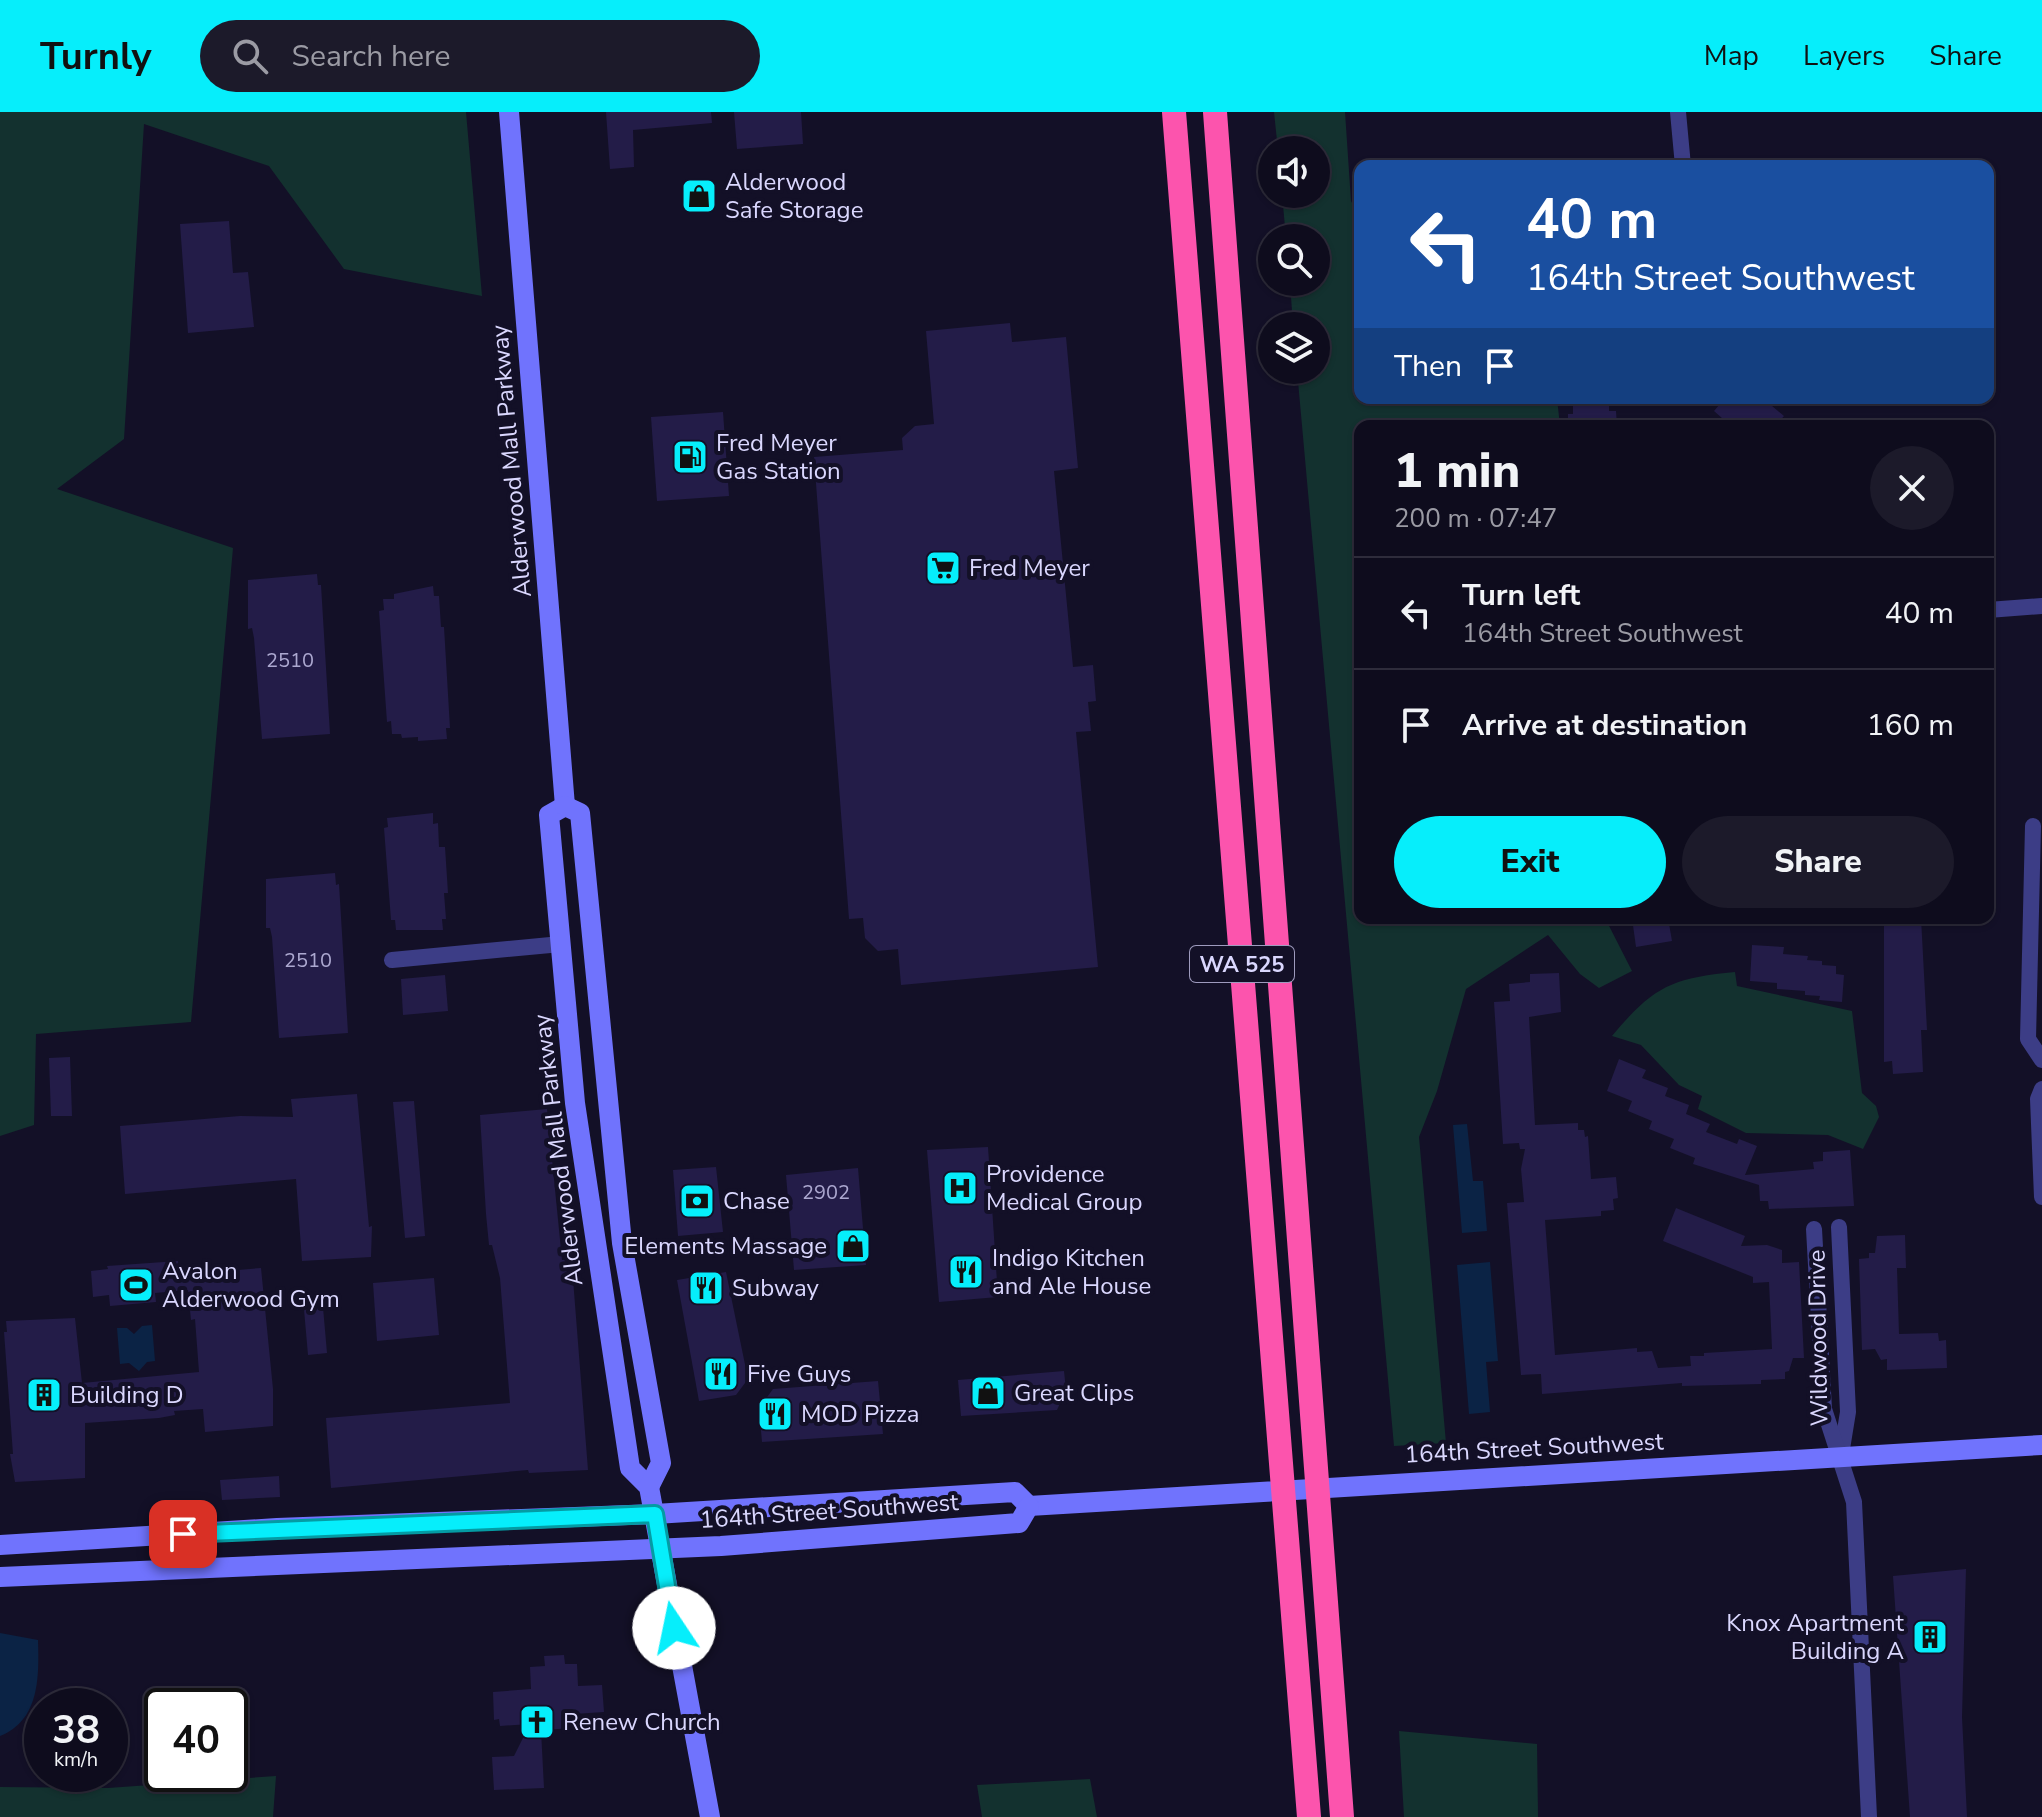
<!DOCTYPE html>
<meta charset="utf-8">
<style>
:root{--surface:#0e0c1d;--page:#1c1a2a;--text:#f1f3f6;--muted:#9b9ba4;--line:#2e2c3b;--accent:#06eefb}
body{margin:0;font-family:"Nunito Sans",sans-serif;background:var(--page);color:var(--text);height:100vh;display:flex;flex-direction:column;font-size:30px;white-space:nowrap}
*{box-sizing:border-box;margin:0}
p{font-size:26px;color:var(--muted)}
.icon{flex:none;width:44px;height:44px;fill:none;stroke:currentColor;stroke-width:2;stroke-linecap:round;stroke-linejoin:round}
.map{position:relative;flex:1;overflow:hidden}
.drawer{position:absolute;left:1354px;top:308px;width:640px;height:504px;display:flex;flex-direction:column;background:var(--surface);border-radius:16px;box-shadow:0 2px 6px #0004,0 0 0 2px var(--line)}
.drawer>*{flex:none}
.banner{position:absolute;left:1354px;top:48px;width:640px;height:244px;border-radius:16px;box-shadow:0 2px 6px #0004,0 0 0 2px var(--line);background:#1a4fa0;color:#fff;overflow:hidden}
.buttons{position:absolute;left:1258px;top:24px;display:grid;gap:16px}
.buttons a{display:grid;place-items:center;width:72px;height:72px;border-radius:50%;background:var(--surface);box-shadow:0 2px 6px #0004,0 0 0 2px var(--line);font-size:40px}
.speed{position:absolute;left:24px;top:1576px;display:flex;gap:16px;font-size:40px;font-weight:700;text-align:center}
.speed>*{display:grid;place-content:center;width:104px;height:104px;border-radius:50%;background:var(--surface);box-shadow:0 2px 6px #0004,0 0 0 2px var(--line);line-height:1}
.speed small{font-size:20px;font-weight:400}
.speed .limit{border:4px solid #111;border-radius:12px;background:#fff;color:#111}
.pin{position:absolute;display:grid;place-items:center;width:68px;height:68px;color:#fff;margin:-34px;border-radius:16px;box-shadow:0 4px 12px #0006}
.me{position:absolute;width:88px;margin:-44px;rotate:349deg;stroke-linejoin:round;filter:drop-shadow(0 0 6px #0008)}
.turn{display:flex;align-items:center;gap:28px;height:168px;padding:0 40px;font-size:36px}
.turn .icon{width:104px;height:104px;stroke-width:2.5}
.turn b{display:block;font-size:56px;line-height:68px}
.then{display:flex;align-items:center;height:76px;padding:0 40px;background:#0003;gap:16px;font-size:30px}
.round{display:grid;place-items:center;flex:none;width:84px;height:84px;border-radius:42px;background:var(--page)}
.overview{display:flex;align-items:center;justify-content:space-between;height:136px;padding:0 40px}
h1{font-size:48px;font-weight:800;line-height:60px}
.primary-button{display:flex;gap:16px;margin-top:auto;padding:16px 40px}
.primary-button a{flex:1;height:92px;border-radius:48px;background:var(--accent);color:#111;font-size:32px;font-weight:800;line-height:92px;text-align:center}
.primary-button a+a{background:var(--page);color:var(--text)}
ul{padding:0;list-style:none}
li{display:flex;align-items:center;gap:24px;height:112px;padding:0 40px;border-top:2px solid var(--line)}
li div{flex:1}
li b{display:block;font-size:30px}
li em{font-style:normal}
header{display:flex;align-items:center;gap:48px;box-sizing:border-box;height:112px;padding:0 40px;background:var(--accent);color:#111}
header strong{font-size:38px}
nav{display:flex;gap:44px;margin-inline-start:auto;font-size:28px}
.search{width:560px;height:72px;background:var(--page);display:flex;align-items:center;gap:20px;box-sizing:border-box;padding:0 28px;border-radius:44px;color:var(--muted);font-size:30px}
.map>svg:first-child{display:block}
.green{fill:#13312f}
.water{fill:#0b2345}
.building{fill:#231c48}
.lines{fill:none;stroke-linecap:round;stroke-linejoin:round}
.street{stroke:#3c3d86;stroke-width:16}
.secondary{stroke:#7073fd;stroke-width:20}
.highway{stroke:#fc54ad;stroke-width:24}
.route-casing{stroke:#049ba3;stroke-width:20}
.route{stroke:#06eefb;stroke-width:14}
.labels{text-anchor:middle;stroke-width:8;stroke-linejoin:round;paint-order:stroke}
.number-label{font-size:20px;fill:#aca8d0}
.shield{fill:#131027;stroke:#9e9bbe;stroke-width:2}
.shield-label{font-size:22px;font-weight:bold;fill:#dad7fe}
.poi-label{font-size:24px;fill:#dad7fe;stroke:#131027;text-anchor:start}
.street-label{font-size:24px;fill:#dad7fe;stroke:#131027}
</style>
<header>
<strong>Turnly</strong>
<div class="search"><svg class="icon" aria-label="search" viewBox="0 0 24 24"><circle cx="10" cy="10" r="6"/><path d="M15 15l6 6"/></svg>Search here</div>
<nav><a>Map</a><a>Layers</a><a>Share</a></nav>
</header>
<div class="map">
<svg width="2042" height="1705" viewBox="0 0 2042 1705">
<rect width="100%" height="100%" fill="#131027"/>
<g class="green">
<path d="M 0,0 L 466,0 L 482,184 L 344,157 L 269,54 L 144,12 L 124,327 L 57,377 L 233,436 L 191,910 L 36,922 L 34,1013 L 0,1024 Z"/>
<path d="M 1274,0 L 1345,0 L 1351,89 L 1360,105 L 1360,286 L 1557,286 L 1560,314 L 1360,314 L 1360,806 L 1605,806 L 1632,859 L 1599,876 L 1580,862 L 1548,823 L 1466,877 L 1437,979 L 1419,1025 L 1446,1331 L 1394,1334 L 1297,258 L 1316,258 L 1316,214 L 1293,214 L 1290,170 L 1316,170 L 1316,126 L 1286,126 L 1282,82 L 1316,82 L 1316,38 L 1278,38 Z"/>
<path d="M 1735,860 L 1737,874 L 1852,899 L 1862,981 L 1876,994 L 1879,1005 L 1863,1037 L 1828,1023 L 1746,1021 L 1698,997 L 1702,984 L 1679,973 L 1641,933 L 1612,924 C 1653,875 1671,866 1735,860 Z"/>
<path d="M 1399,1619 L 1537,1632 L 1538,1705 L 1404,1705 Z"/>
<path d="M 276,1664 L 273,1705 L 0,1705 L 0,1675 L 108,1676 Z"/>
<path d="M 1090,1667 L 1097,1705 L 982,1705 L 977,1673 Z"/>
</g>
<g class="water">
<path d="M 1467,1012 L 1473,1069 L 1483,1069 L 1487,1119 L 1462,1121 L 1453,1013 Z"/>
<path d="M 1490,1150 L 1498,1249 L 1486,1250 L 1490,1300 L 1469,1302 L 1457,1153 Z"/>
<path d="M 152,1213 L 155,1249 L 147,1250 L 139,1259 L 129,1251 L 120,1252 L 117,1216 L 127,1216 L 134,1222 L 142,1214 Z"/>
<path d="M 0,1521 L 38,1528 C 39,1564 40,1608 0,1624 Z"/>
</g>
<g class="building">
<path d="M 606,0 L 711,0 L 712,11 L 633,18 L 634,55 L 610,57 Z"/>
<path d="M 734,0 L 801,0 L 803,32 L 737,37 Z"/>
<path d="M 229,109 L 233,161 L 248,160 L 254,215 L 188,221 L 180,112 Z"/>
<path d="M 1010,211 L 1012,230 L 1066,225 L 1078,356 L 1054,359 L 1073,555 L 1093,553 L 1096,589 L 1088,590 L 1091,619 L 1076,620 L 1098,855 L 901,873 L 898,837 L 878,839 L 865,826 L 863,806 L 849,807 L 814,345 L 903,338 L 902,326 L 915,314 L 934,312 L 926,219 Z"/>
<path d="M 1573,286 L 1609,286 L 1609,299 L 1616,299 L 1617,314 L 1568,314 L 1568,302 L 1573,302 Z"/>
<path d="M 1725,286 L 1752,286 L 1761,294 L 1765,288 L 1784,304 L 1775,314 L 1731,314 L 1714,299 Z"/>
<path d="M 723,300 L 729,384 L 657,389 L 651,305 Z"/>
<path d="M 317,462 L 318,473 L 321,473 L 330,622 L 262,627 L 254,526 L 252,516 L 248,517 L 248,468 Z"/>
<path d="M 433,474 L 434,484 L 439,484 L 441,515 L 444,515 L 450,616 L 446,616 L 447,627 L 418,629 L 418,625 L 402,626 L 401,622 L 392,622 L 391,609 L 387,610 L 379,499 L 384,498 L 383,487 L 394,487 L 394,482 Z"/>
<path d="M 433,701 L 433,712 L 438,711 L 439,735 L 445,735 L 448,781 L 444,781 L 446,807 L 442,807 L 443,818 L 396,818 L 395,808 L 391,808 L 384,716 L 388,715 L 387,706 Z"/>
<path d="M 335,761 L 336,773 L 339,772 L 348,921 L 279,926 L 272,825 L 270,816 L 266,816 L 266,767 Z"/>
<path d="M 1632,806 L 1668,806 L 1672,829 L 1636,835 Z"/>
<path d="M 1884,806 L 1921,806 L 1927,918 L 1921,918 L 1923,960 L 1893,962 L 1892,949 L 1884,950 Z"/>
<path d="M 1752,833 L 1784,835 L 1783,842 L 1808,844 L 1807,848 L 1822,849 L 1822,853 L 1836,854 L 1836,862 L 1844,863 L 1842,890 L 1819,888 L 1820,884 L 1805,883 L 1805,879 L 1777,877 L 1777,871 L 1750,869 Z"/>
<path d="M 1559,861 L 1561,900 L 1529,905 L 1535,1013 L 1578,1011 L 1578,1018 L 1584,1018 L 1585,1025 L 1588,1024 L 1591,1067 L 1616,1065 L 1618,1086 L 1613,1087 L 1614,1098 L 1601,1099 L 1601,1104 L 1545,1108 L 1555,1243 L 1637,1236 L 1637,1240 L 1652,1239 L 1658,1256 L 1691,1254 L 1690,1244 L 1704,1244 L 1704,1241 L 1772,1237 L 1769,1170 L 1753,1171 L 1753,1165 L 1663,1129 L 1676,1096 L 1745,1124 L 1741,1134 L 1767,1133 L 1782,1138 L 1782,1151 L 1799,1150 L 1804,1246 L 1793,1246 L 1789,1259 L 1785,1260 L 1785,1267 L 1761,1268 L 1761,1272 L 1682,1274 L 1682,1271 L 1542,1282 L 1541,1262 L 1521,1263 L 1507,1091 L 1524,1090 L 1521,1057 L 1525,1037 L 1520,1037 L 1519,1031 L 1503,1032 L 1494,890 L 1510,889 L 1509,872 L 1530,870 L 1530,862 Z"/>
<path d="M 445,863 L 448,899 L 403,903 L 401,867 Z"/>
<path d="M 70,945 L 72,1004 L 51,1004 L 49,946 Z"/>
<path d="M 1619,947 L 1646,958 L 1642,966 L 1668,976 L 1665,984 L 1689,993 L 1686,1002 L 1710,1012 L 1706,1020 L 1737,1032 L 1739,1027 L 1757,1034 L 1745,1063 L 1814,1057 L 1813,1050 L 1823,1049 L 1823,1040 L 1850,1038 L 1854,1094 L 1769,1097 L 1768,1089 L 1760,1089 L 1759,1073 L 1693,1052 L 1695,1046 L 1670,1036 L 1674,1027 L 1649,1017 L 1652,1009 L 1628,999 L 1632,989 L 1607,979 Z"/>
<path d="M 357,982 L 369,1115 L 372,1114 L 371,1145 L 302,1149 L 296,1067 L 125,1082 L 120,1014 L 240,1004 L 293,1005 L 291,987 Z"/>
<path d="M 414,989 L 425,1124 L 405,1126 L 393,990 Z"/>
<path d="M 547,997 L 562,1148 L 570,1147 L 573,1167 L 588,1358 L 529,1361 L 528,1358 L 331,1376 L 326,1306 L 510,1291 L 500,1166 L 492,1133 L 489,1133 L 486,1102 L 480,1003 Z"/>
<path d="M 988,1035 L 998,1185 L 939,1190 L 927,1038 Z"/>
<path d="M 716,1055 L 723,1120 L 678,1124 L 673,1058 Z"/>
<path d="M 858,1056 L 866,1153 L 794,1158 L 786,1063 Z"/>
<path d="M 1905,1123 L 1906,1156 L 1897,1156 L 1899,1222 L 1938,1221 L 1939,1229 L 1946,1228 L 1947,1256 L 1887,1258 L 1887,1247 L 1881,1248 L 1875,1237 L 1862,1238 L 1859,1147 L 1869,1146 L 1869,1141 L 1875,1141 L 1877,1124 Z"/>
<path d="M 178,1149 L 179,1163 L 261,1156 L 273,1277 L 273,1314 L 205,1320 L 203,1297 L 174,1299 L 175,1303 L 159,1306 L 85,1311 L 85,1366 L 15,1370 L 10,1342 L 13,1342 L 4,1220 L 7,1220 L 6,1209 L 75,1206 L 82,1271 L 199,1260 L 195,1207 L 191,1208 L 188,1178 L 155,1181 L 156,1190 L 110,1194 L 109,1183 L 93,1185 L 91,1159 L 108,1157 L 107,1154 Z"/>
<path d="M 726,1160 L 748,1267 L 736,1283 L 699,1289 L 677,1168 Z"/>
<path d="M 434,1166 L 439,1223 L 377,1229 L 373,1171 Z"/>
<path d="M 322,1184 L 327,1241 L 308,1243 L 303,1186 Z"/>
<path d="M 1064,1259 L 1066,1278 L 1057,1298 L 961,1304 L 958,1268 Z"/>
<path d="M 878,1269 L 883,1322 L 762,1330 L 759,1296 L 773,1277 Z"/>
<path d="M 279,1364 L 280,1385 L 222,1388 L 220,1368 Z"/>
<path d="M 1966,1457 L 1962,1605 L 1967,1705 L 1910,1705 L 1893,1464 Z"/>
<path d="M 564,1543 L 565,1552 L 577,1552 L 578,1574 L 602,1573 L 604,1600 L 574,1602 L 575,1616 L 541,1618 L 544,1676 L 494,1678 L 492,1645 L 514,1644 L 530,1612 L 500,1614 L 499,1607 L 494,1608 L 493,1580 L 531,1577 L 530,1555 L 545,1554 L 544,1544 Z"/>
</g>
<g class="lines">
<g class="street">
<path d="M 1678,0 L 1683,54"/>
<path d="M 1988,498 L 2042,494"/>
<path d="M 2033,714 L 2028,927 L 2042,948"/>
<path d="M 392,848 L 561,832"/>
<path d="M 2042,977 L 2038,987 L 2042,1085"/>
<path d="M 1839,1115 L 1848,1300 L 1841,1343"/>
<path d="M 1814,1117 L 1824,1297 L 1854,1390 L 1869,1705"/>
</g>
<g class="secondary">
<path d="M 509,0 L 565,694"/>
<path d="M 565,694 L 549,703 L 575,991 L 630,1356 L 649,1375 L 710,1705"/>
<path d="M 565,694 L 580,701 L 622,1131 L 661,1351 L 649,1375"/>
<path d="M 1029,1394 L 2042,1333"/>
<path d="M 0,1433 L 277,1416 L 655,1402 L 1015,1380 L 1029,1394"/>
<path d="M 0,1465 L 721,1434 L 1019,1411 L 1029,1394"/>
</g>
<g class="highway">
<path d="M 1174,0 L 1309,1705"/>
<path d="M 1215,0 L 1342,1705"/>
</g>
</g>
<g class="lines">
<defs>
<path id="route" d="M 183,1422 L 655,1402 L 674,1516"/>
</defs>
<use href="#route" class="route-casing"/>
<use href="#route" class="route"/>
</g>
<defs>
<symbol id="shop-square" viewBox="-11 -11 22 22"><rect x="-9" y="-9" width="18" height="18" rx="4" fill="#06eefb" stroke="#131027"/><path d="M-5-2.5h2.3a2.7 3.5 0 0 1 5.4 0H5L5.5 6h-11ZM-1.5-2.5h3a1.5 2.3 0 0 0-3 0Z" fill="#111"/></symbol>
<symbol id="fuel-square" viewBox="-11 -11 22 22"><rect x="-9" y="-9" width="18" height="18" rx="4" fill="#06eefb" stroke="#131027"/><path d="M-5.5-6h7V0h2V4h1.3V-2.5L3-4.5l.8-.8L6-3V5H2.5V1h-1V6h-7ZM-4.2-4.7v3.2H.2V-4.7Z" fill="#111"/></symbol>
<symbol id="supermarket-square" viewBox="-11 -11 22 22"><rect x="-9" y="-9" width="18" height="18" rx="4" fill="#06eefb" stroke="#131027"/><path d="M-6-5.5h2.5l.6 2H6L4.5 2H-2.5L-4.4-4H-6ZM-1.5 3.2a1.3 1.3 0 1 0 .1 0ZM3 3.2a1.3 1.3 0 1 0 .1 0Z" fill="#111"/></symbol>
<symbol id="hospital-square" viewBox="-11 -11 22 22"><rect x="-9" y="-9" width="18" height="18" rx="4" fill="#06eefb" stroke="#131027"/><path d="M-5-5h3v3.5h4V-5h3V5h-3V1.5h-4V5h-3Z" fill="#111"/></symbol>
<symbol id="bank-square" viewBox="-11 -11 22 22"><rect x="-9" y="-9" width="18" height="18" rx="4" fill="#06eefb" stroke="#131027"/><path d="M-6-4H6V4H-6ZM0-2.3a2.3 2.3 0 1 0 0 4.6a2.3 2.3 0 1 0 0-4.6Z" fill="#111"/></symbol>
<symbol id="restaurant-square" viewBox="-11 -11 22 22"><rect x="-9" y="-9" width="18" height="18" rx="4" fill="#06eefb" stroke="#131027"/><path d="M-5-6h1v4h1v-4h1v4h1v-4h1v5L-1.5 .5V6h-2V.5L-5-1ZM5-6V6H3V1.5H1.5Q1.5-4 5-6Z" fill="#111"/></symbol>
<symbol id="stadium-square" viewBox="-11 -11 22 22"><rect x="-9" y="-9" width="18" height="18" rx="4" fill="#06eefb" stroke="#131027"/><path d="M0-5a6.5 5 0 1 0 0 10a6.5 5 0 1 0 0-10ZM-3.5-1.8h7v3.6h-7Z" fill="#111"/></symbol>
<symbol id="building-square" viewBox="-11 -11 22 22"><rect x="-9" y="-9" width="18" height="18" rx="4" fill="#06eefb" stroke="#131027"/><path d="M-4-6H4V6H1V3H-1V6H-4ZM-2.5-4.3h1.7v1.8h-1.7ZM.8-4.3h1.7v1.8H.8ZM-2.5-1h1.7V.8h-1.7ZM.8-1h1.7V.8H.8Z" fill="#111"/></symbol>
<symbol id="church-square" viewBox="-11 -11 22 22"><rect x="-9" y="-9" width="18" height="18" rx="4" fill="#06eefb" stroke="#131027"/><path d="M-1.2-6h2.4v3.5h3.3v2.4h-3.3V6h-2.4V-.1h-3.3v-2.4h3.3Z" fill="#111"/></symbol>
</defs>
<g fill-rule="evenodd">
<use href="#shop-square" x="679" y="64" width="40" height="40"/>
<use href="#fuel-square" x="670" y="325" width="40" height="40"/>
<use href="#supermarket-square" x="923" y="436" width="40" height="40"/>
<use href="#hospital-square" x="940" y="1056" width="40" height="40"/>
<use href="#bank-square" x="677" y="1069" width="40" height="40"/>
<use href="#shop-square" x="833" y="1114" width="40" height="40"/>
<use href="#restaurant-square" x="946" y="1140" width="40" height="40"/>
<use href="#stadium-square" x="116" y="1153" width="40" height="40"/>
<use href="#restaurant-square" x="686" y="1156" width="40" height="40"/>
<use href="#restaurant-square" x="701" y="1242" width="40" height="40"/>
<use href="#shop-square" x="968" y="1261" width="40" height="40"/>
<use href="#building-square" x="24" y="1263" width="40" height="40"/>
<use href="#restaurant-square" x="755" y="1282" width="40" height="40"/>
<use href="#building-square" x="1910" y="1505" width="40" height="40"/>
<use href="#church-square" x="517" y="1590" width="40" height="40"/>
</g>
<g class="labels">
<g class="number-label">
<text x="290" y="555">2510</text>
<text x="308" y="855">2510</text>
<text x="826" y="1087">2902</text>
</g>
<rect class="shield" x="1190" y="834" width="104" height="36" rx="6"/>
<g class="shield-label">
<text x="1242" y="860">WA 525</text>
</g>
<g class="poi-label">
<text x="725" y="78">Alderwood<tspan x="725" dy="28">Safe Storage</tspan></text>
<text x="716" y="339">Fred Meyer<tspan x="716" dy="28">Gas Station</tspan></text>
<text x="969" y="464">Fred Meyer</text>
<text x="986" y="1070">Providence<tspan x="986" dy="28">Medical Group</tspan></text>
<text x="723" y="1097">Chase</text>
<text x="827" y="1142" text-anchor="end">Elements Massage</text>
<text x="992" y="1154">Indigo Kitchen<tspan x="992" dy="28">and Ale House</tspan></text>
<text x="162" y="1167">Avalon<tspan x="162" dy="28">Alderwood Gym</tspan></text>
<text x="732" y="1184">Subway</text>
<text x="747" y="1270">Five Guys</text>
<text x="1014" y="1289">Great Clips</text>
<text x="70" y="1291">Building D</text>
<text x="801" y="1310">MOD Pizza</text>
<text x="1904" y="1519" text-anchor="end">Knox Apartment<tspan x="1904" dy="28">Building A</tspan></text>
<text x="563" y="1618">Renew Church</text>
</g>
<g class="street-label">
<text transform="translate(511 349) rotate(-95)" y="8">Alderwood Mall Parkway</text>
<text transform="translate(558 1038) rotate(-97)" y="8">Alderwood Mall Parkway</text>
<text transform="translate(1818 1226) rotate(-91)" y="8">Wildwood Drive</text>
<text transform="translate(1534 1336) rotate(-3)" y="8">164th Street Southwest</text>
<text transform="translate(829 1399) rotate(-4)" y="8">164th Street Southwest</text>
</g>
</g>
</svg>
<div class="buttons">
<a><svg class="icon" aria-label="sound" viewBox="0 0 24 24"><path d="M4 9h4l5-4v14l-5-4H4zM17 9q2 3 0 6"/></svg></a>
<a><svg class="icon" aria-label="search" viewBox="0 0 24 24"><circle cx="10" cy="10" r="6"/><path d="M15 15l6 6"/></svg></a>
<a><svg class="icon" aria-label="layers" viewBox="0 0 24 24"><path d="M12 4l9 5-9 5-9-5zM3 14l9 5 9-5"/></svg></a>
</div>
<div class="speed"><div>38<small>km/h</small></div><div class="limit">40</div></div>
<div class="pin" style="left:183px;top:1422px;background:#d93025"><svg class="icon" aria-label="arrive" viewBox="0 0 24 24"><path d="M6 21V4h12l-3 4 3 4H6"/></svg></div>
<svg class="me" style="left:674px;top:1516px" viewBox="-20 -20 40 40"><circle r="19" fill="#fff"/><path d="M0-13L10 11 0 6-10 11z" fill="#06eefb"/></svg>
<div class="banner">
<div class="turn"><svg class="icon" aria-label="left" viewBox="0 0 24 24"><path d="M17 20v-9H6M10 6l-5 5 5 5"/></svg><div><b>40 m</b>164th Street Southwest</div></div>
<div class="then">Then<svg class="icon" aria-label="arrive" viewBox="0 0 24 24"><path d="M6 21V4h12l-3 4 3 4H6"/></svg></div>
</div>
<section class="drawer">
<div class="overview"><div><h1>1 min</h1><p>200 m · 07:47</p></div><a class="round"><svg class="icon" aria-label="close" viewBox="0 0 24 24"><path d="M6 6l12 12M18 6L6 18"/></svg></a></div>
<ul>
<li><svg class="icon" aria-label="left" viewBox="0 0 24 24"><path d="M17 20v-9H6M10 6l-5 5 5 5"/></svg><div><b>Turn left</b><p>164th Street Southwest</p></div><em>40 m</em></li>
<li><svg class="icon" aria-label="arrive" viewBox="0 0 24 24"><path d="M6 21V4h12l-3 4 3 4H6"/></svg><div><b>Arrive at destination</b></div><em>160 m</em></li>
</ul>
<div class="primary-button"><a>Exit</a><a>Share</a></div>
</section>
</div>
